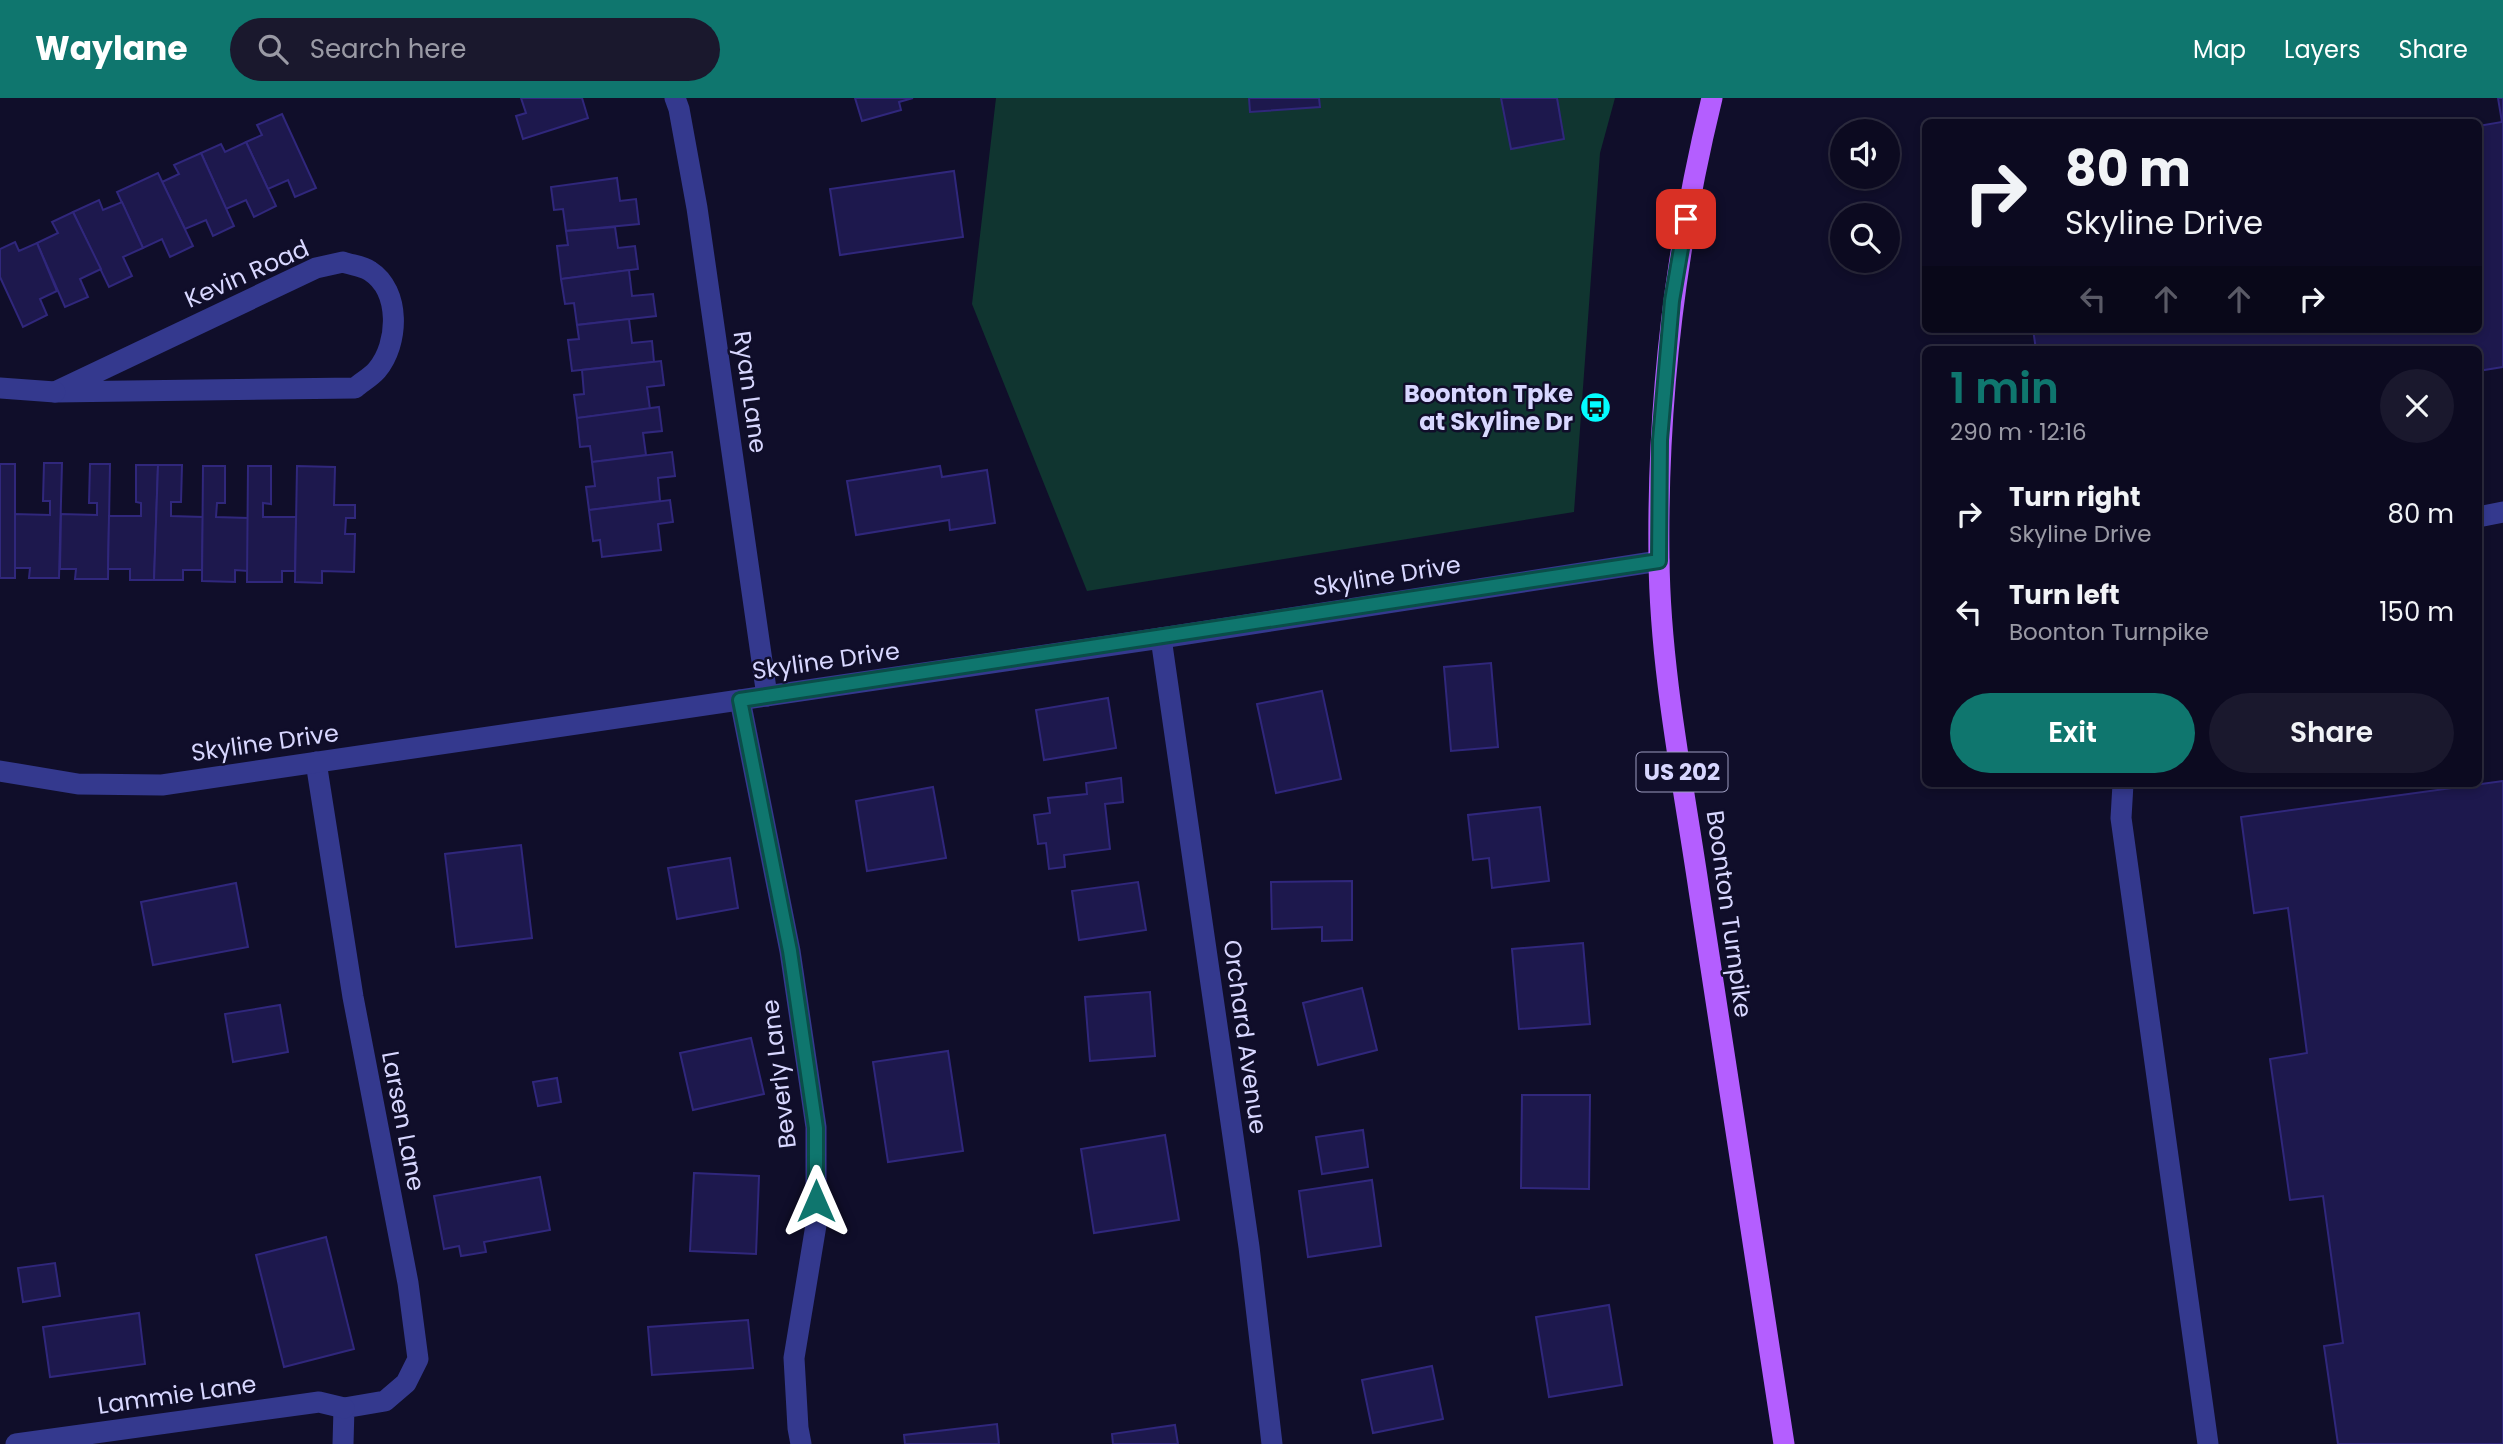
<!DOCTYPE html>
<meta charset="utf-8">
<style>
:root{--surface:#0c0a20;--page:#1a182d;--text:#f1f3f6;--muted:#9a9aa5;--line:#2c2b3e;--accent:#0f766e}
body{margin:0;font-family:Poppins,sans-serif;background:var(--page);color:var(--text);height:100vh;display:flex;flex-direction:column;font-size:26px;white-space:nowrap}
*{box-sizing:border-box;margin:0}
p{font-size:23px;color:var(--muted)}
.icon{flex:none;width:38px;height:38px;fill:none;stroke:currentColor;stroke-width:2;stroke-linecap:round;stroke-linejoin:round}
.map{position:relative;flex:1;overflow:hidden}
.sheet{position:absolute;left:1922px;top:248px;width:560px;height:441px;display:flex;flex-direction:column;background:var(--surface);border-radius:10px;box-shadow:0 4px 10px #0003,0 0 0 2px var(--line)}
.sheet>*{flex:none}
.guide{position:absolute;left:1922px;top:21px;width:560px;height:214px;border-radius:10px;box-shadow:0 4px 10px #0003,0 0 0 2px var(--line);background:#0c0a20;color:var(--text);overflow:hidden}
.controls{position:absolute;left:1830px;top:21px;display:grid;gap:14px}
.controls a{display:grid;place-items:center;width:70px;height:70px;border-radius:50%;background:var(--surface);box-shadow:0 4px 10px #0003,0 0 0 2px var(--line);font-size:35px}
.pin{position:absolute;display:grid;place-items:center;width:60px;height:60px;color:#fff;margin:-30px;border-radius:14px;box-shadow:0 4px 10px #0006}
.me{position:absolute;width:77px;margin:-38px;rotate:0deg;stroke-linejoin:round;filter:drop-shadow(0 0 5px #0008)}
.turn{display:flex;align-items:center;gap:24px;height:147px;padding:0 28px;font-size:32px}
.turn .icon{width:91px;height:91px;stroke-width:2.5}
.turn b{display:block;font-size:49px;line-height:60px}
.lanes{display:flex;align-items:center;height:66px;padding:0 28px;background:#0003;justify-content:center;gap:35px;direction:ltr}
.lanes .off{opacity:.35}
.round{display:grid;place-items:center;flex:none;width:74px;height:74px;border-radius:37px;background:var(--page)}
.overview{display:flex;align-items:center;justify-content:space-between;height:119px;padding:0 28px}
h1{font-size:42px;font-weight:600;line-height:52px;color:var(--accent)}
.cta{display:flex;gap:14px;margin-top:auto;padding:14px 28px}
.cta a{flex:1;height:80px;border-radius:42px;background:var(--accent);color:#fff;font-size:28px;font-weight:600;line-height:80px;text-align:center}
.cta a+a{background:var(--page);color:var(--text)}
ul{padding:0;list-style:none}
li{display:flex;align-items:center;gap:21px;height:98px;padding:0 28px}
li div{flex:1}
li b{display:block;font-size:26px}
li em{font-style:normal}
header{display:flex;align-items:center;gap:42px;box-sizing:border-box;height:98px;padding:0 35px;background:var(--accent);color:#fff}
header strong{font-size:33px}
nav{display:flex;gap:38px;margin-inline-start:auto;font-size:24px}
.search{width:490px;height:63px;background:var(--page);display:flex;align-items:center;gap:18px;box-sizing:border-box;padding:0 24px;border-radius:38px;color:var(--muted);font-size:26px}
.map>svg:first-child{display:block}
.green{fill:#103530}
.building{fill:#1d184d;stroke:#30277c;stroke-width:2}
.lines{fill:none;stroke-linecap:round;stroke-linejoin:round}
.minor{stroke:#34398e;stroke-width:21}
.major{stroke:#b45eff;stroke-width:21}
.route-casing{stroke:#0a4d48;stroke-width:18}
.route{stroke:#0f766e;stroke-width:12}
.labels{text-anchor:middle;stroke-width:5;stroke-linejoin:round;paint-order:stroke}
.shield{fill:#100e2a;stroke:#9c9bbf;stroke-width:2}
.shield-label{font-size:23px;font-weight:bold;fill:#d8d7ff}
.street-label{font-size:24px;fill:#d8d7ff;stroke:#100e2a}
.poi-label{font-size:24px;font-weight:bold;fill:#d8d7ff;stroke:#100e2a;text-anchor:end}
</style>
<header>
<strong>Waylane</strong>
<div class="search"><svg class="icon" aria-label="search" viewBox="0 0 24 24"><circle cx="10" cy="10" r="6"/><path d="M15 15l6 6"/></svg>Search here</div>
<nav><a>Map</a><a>Layers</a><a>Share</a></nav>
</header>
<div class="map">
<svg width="2503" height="1346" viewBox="0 0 2503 1346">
<rect width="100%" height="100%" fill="#100e2a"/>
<path class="green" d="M 996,0 L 1615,0 L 1600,55 L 1574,414 L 1087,493 L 972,206 Z"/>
<g class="building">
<path d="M 521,0 L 582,0 L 588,20 L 523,41 L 516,18 L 526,15 Z"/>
<path d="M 855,0 L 913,0 L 899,4 L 901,12 L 862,23 Z"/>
<path d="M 1249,0 L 1319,0 L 1320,9 L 1250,14 Z"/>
<path d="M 1501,0 L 1557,0 L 1564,41 L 1511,51 Z"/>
<path d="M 2498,0 L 2503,0 L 2503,269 L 2478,273 L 2478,252 L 2036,252 L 2033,231 L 2478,231 L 2478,28 L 2502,24 Z"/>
<path d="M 282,16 L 316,90 L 295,99 L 288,82 L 268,91 L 246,44 L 262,37 L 257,27 Z"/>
<path d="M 246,44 L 276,108 L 254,119 L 246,102 L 226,111 L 201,55 L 221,46 L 225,54 Z"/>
<path d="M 201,55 L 234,128 L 213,138 L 206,122 L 185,131 L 162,84 L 179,76 L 174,67 Z"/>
<path d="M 954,73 L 963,139 L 840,157 L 830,91 Z"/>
<path d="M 158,75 L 193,148 L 170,159 L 162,141 L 143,150 L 117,94 Z"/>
<path d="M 617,80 L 620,103 L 636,101 L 639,126 L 566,133 L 563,111 L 554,112 L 551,89 Z"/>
<path d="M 99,102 L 103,112 L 122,104 L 143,150 L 123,159 L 132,178 L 109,189 L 73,114 Z"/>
<path d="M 73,114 L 101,171 L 80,181 L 88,199 L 65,209 L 37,145 L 58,135 L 52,124 Z"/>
<path d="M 615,129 L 618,150 L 635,148 L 638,171 L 561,181 L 557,148 L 568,147 L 566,133 Z"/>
<path d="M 15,144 L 19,153 L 37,145 L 57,193 L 40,201 L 47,217 L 23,229 L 0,179 L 0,151 Z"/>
<path d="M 629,172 L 632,198 L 653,196 L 656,218 L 577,227 L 574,205 L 565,206 L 561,181 Z"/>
<path d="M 629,221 L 632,245 L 652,243 L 654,264 L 572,273 L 568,242 L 579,241 L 577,227 Z"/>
<path d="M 661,263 L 664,287 L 647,289 L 650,311 L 577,320 L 574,297 L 584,296 L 582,272 Z"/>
<path d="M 659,309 L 662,333 L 643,335 L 646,357 L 592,364 L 590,348 L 580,349 L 577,320 Z"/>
<path d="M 672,354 L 675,378 L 658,380 L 660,403 L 589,412 L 586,389 L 595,388 L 592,364 Z"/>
<path d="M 44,365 L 62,365 L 59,480 L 29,480 L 30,470 L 15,470 L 14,416 L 50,417 L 50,403 L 43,403 Z"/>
<rect x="0" y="366" width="15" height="114"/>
<path d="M 90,366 L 110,366 L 108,481 L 75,481 L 76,471 L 60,471 L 61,416 L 97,417 L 97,405 L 89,405 Z"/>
<path d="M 136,367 L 158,367 L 154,482 L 130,482 L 130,471 L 108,471 L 109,418 L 141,418 L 141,405 L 136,404 Z"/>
<path d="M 158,367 L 182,367 L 181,404 L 171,404 L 171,418 L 203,419 L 202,472 L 183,472 L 183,482 L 154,482 Z"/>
<path d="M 203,368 L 225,368 L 225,405 L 217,405 L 216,419 L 248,420 L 248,473 L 235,472 L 235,484 L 202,483 Z"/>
<path d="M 248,368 L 271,368 L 271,406 L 263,405 L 263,419 L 296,419 L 295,473 L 282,473 L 282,484 L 247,484 Z"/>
<path d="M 297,368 L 335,369 L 334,407 L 355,407 L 355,420 L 346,420 L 345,436 L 355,436 L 354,474 L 322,473 L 322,485 L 295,484 Z"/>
<path d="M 940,368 L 942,379 L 987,372 L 995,425 L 950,432 L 949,422 L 856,437 L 847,383 Z"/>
<path d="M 670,402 L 673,424 L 658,426 L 661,452 L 602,459 L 600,442 L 593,443 L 589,412 Z"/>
<path d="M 1491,565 L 1498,649 L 1451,653 L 1444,569 Z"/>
<path d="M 1322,593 L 1341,681 L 1276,695 L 1257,606 Z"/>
<path d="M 1108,600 L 1116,650 L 1044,662 L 1036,612 Z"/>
<path d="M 1121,680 L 1123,704 L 1105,706 L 1110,751 L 1064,757 L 1065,769 L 1049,771 L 1046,745 L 1038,746 L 1034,717 L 1050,715 L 1048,700 L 1087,696 L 1086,685 Z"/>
<path d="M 2503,683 L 2503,1346 L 2338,1346 L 2324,1248 L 2343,1245 L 2323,1098 L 2290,1102 L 2270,961 L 2307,955 L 2288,810 L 2254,815 L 2241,719 Z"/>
<path d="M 933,689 L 946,760 L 867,773 L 856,703 Z"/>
<path d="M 1540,709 L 1549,783 L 1492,790 L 1489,760 L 1473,762 L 1468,717 Z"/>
<path d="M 521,747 L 532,840 L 456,849 L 445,756 Z"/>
<path d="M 730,760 L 738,810 L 677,821 L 668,770 Z"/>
<path d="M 1352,783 L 1352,842 L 1322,843 L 1322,829 L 1272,831 L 1271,784 Z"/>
<path d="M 1138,784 L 1146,832 L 1079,842 L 1072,793 Z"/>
<path d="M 236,785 L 248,849 L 153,867 L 141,804 Z"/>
<path d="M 1583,845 L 1590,926 L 1519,931 L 1512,851 Z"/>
<path d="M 1362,890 L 1377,952 L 1318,967 L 1303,905 Z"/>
<path d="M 1150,894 L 1155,958 L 1090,963 L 1085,899 Z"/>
<path d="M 280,907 L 288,954 L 233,964 L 225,916 Z"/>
<path d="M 751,940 L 764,996 L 693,1012 L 680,955 Z"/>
<path d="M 948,953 L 963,1053 L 888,1064 L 873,964 Z"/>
<path d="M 557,980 L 561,1004 L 538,1008 L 533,984 Z"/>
<path d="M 1522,997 L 1590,997 L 1589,1091 L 1521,1090 Z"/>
<path d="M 1363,1032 L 1368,1069 L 1322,1076 L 1316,1039 Z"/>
<path d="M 1165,1037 L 1179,1122 L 1094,1135 L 1081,1051 Z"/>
<path d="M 694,1075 L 759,1078 L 756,1156 L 690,1153 Z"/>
<path d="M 540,1079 L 550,1132 L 484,1144 L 486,1154 L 461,1158 L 459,1148 L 444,1151 L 434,1098 Z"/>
<path d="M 1372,1082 L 1381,1148 L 1308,1159 L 1299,1093 Z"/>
<path d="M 326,1139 L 354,1251 L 284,1269 L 256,1157 Z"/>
<path d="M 55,1165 L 60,1198 L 23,1204 L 18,1170 Z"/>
<path d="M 1609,1207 L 1622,1287 L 1549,1299 L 1536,1219 Z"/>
<path d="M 139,1215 L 145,1266 L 50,1279 L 43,1229 Z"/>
<path d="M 748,1222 L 753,1270 L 652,1277 L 648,1229 Z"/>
<path d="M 1432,1268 L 1443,1321 L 1373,1335 L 1362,1282 Z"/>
<path d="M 997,1326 L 999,1346 L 905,1346 L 904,1337 Z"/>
<path d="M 1175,1327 L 1178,1346 L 1113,1346 L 1112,1336 Z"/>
</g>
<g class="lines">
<g class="minor">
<path d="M 675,0 L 679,11 L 697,110 L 767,598"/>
<path d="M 343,164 C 351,167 363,168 370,173 C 401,193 399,246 377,272 C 371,279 362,284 355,290 L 55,294 L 316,170 Z"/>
<path d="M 0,290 L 55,294"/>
<path d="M 2478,419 L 2503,414"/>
<path d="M 1161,540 L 1249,1149 L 1272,1346"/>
<path d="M 740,602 L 790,853 L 816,1029 L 816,1127 L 794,1260 L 798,1330 L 801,1346"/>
<path d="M 316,664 L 353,899 L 408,1185 L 418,1261 L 406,1285 L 385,1303 L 344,1310 L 343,1346"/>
<path d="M 0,673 L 78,686 L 162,687 L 1161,540 L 1659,463"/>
<path d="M 2123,686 L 2121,720 L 2208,1346"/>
<path d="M 16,1346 L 319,1304 L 344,1310"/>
</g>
<path class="major" d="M 1712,0 C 1675,151 1657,305 1659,460 C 1660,571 1683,683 1699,792 C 1727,977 1754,1162 1784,1346"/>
</g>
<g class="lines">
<defs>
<path id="route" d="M 816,1103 L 816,1030 L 790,853 L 740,602 L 1659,463 L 1660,342 L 1672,203 L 1686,121"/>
</defs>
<use href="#route" class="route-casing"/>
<use href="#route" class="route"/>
</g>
<defs>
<symbol id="bus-disc" viewBox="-11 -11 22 22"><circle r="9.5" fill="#03fdff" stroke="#100e2a"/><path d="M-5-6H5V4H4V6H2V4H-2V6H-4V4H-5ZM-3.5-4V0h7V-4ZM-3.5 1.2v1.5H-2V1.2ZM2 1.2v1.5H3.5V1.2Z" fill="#111"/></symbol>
</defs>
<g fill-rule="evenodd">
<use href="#bus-disc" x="1578" y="292" width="35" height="35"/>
</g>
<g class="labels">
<rect class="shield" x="1636.5" y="654.5" width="91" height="39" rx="5"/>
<g class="shield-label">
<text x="1682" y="682">US 202</text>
</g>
<g class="street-label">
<text transform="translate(247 176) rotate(-24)" y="8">Kevin Road</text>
<text transform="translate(750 294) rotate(82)" y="8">Ryan Lane</text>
<text transform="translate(1387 478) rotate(-9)" y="8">Skyline Drive</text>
<text transform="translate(826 563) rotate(-8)" y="8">Skyline Drive</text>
<text transform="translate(265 645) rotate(-8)" y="8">Skyline Drive</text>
<text transform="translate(1729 816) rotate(82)" y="8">Boonton Turnpike</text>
<text transform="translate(1245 939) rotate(82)" y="8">Orchard Avenue</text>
<text transform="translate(779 976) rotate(-97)" y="8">Beverly Lane</text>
<text transform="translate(403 1023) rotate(79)" y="8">Larsen Lane</text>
<text transform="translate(177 1297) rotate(-8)" y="8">Lammie Lane</text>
</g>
<g class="poi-label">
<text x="1573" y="304">Boonton Tpke<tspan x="1573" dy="28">at Skyline Dr</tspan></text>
</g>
</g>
</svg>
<div class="controls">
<a><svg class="icon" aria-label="sound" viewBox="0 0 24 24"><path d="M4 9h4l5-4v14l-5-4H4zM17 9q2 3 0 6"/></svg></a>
<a><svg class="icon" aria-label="search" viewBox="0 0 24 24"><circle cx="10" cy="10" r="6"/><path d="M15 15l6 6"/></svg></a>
</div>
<div class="pin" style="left:1686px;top:121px;background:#d93025"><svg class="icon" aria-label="arrive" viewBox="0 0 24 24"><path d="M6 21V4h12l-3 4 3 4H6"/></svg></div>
<svg class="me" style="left:816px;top:1103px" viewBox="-20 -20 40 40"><path d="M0-17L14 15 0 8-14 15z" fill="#0f766e" stroke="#fff" stroke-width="4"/></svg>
<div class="guide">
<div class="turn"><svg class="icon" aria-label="right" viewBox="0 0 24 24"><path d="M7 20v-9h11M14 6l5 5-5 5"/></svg><div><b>80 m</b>Skyline Drive</div></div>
<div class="lanes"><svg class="icon off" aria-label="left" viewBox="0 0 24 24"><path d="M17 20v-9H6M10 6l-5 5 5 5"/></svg><svg class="icon off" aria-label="ahead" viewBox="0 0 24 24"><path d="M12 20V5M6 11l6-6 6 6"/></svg><svg class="icon off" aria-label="ahead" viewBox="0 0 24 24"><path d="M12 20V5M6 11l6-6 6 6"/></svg><svg class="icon" aria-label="right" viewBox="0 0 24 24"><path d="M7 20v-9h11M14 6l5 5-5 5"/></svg></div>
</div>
<section class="sheet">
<div class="overview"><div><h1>1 min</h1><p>290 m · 12:16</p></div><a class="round"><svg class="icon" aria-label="close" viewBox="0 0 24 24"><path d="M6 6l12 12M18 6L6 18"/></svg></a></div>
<ul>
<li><svg class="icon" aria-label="right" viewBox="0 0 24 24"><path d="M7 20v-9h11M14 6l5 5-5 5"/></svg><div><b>Turn right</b><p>Skyline Drive</p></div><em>80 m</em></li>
<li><svg class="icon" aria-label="left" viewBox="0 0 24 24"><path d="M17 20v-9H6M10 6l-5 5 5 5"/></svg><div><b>Turn left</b><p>Boonton Turnpike</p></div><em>150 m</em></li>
</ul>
<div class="cta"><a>Exit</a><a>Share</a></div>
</section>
</div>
